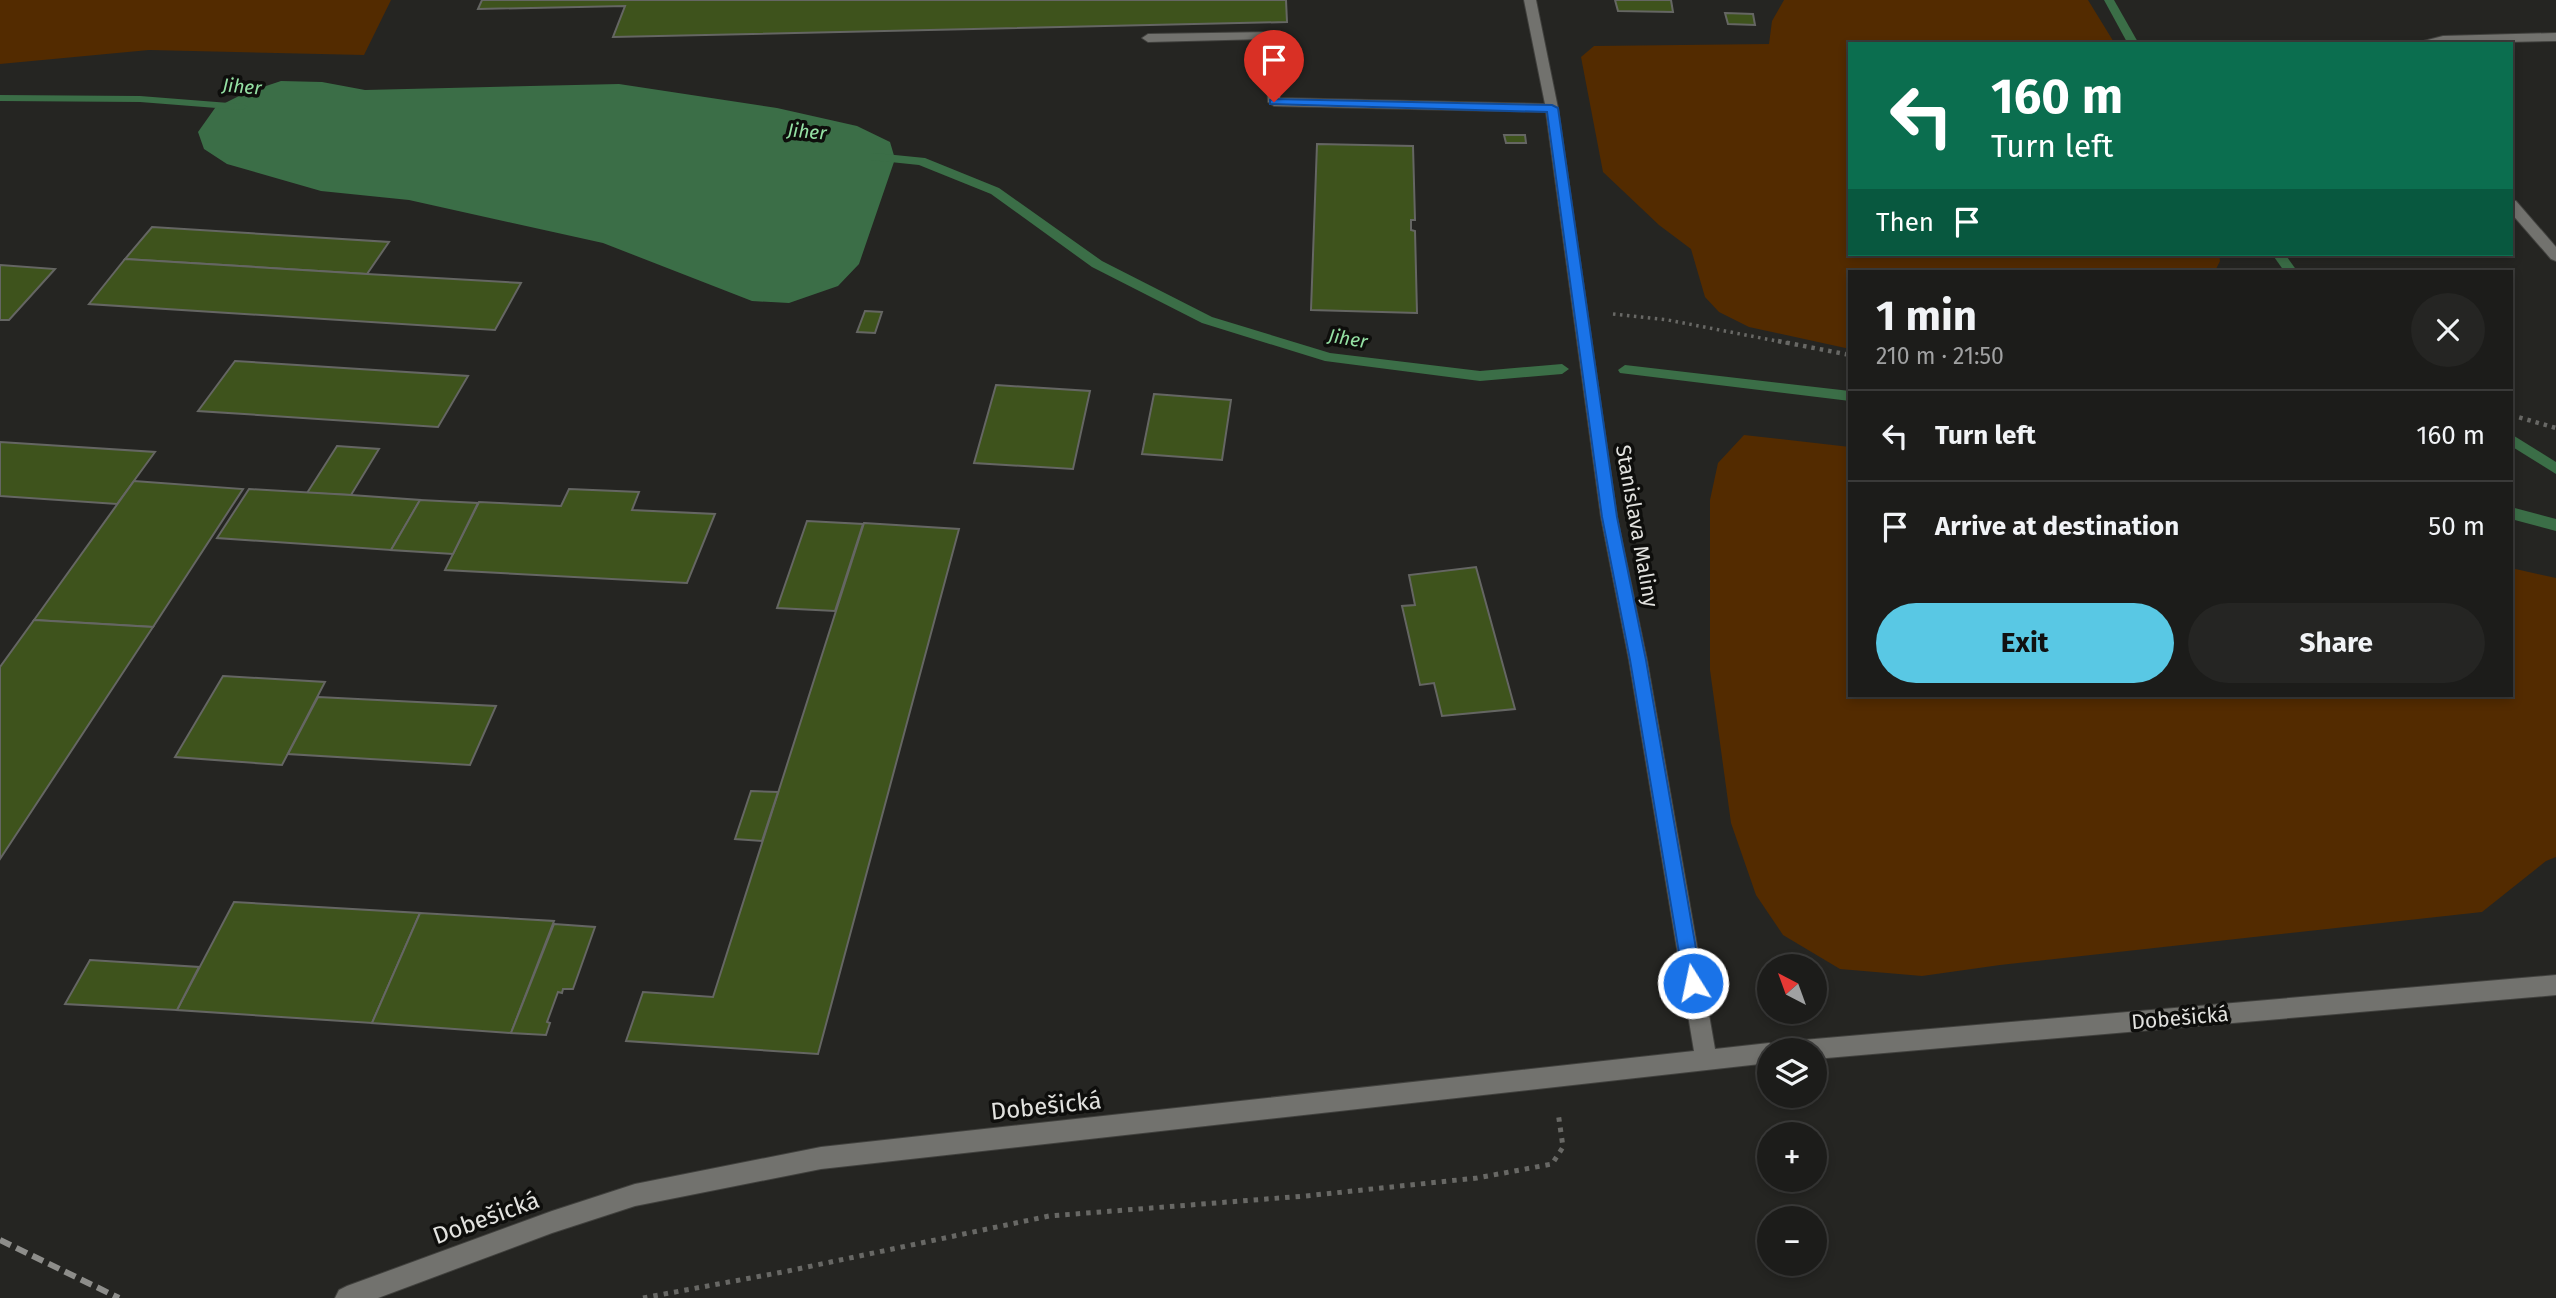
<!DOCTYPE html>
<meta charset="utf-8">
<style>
:root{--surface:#1c1c1a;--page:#252523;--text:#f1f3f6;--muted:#a0a1a2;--line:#3a3a39;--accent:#59c8e4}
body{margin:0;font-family:"Fira Sans",sans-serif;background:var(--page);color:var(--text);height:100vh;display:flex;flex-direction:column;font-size:26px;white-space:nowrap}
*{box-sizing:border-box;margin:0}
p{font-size:23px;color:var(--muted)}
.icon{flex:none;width:38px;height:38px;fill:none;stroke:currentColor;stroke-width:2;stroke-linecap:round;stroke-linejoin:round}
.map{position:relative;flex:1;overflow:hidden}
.details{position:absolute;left:1848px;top:270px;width:665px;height:427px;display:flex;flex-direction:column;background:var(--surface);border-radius:0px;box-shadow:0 4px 10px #0003,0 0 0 2px var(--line)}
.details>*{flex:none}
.top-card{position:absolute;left:1848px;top:42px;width:665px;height:214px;border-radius:0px;box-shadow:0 4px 10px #0003,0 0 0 2px var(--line);background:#0b6e4f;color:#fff;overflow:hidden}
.needle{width:46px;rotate:319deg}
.fabs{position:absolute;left:1757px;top:954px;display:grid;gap:14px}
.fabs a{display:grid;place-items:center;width:70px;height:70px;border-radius:50%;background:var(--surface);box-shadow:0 4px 10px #0003,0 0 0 2px var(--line);font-size:35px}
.pin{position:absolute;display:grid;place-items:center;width:60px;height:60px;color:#fff;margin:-72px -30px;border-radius:50% 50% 50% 0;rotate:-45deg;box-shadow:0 0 7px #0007}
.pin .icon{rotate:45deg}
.me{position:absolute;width:77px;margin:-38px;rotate:350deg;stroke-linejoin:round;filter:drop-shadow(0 0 5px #0008)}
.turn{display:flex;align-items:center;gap:24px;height:147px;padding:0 28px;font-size:32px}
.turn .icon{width:91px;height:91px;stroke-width:2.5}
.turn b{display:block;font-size:49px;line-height:60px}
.then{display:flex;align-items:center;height:66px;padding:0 28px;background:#0003;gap:14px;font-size:26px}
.round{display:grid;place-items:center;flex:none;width:74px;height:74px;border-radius:37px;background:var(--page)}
.headline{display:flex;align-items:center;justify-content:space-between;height:119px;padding:0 28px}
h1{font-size:42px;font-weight:700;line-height:52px}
.button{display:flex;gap:14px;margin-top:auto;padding:14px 28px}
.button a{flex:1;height:80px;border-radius:42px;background:var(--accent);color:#111;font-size:28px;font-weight:700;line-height:80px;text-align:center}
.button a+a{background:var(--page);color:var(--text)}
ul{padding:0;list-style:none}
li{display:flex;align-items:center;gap:21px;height:91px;padding:0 28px;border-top:2px solid var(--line)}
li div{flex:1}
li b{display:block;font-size:26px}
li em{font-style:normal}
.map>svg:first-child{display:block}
.green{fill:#532b00}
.water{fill:#3b6e47}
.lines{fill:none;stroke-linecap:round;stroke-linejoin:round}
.stream{fill:#3b6e47;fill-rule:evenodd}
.building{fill:#3e531c;stroke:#656663;stroke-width:2}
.minor-casing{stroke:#41413e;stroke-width:2}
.path-far2{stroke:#686865;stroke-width:3.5;stroke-dasharray:2.5 4.5;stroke-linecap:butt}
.path-far1{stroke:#686865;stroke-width:4.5;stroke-dasharray:3.5 5;stroke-linecap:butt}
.path{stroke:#686865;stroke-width:5;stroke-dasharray:4.5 6;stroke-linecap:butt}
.minor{fill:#72726e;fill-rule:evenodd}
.rail{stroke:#8d8d8a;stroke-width:6;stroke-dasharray:12 6;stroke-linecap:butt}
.route{fill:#1a73e8;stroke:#114b97;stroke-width:2}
.labels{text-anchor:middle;stroke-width:7;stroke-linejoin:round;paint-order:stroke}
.far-water-label{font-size:19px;font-style:italic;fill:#95e1a4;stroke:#0e0e0c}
.street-label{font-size:21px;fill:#e2e2df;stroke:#0e0e0c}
.near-street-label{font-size:24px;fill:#e2e2df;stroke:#0e0e0c}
</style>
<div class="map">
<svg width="2556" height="1298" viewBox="0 0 2556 1298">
<rect width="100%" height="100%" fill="#252522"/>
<g class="green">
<path d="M 0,0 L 391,0 L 364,55 L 149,50 L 0,64 Z"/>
<path d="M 1784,0 L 2088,0 L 2115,44 L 1850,44 L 1850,254 L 2219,254 L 2220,261 L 2215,271 L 1850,271 L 1850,349 L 1749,327 L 1719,312 L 1705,297 L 1691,249 L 1659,225 L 1603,172 L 1581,57 L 1594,46 L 1769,44 L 1772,21 Z"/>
<path d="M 1744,435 L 1850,447 L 1850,695 L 2511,695 L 2511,568 L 2556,578 L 2556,857 L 2546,861 L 2482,912 L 2000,965 L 1922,976 L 1840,969 L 1783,935 L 1756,895 L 1731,823 L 1710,670 L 1710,500 L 1718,463 Z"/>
</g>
<path class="water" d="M 281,81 L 322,82 L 365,90 L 619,84 L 777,108 L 857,126 L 890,142 L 895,159 L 859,264 L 838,286 L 789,303 L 752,301 L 603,243 L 409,200 L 321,191 L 227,164 L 204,149 L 198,132 L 215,108 L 245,93 Z"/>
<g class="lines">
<g class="stream">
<path d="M 2104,0 L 2114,0 L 2139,44 L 2128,44 Z"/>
<path d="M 0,95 L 140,96 L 242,104 L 248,107 L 242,110 L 140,102 L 0,101 Z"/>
<path d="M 875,153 L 925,158 L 999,188 L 1102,261 L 1212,317 L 1330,353 L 1480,371 L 1562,364 L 1569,369 L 1562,374 L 1480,381 L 1325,361 L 1202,323 L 1092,267 L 991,194 L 919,165 L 871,160 L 871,154 Z"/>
<path d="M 2272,254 L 2285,254 L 2297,271 L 2284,271 Z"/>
<path d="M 1625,365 L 1850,391 L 1850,401 L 1620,373 L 1618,370 Z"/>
<path d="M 2511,434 L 2556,462 L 2556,474 L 2511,446 Z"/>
<path d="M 2511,507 L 2556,519 L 2556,531 L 2511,519 Z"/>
</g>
</g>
<g class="building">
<path d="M 482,0 L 1286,0 L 1287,22 L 613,37 L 625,6 L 478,9 Z"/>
<path d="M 1615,0 L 1671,0 L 1673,12 L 1618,11 Z"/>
<path d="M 1725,13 L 1753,14 L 1755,25 L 1728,24 Z"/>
<path d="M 1504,135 L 1525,135 L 1526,143 L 1506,143 Z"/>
<path d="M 1317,144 L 1413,146 L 1415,220 L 1411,220 L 1411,230 L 1415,231 L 1417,313 L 1311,310 Z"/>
<path d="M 152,227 L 389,242 L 367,274 L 125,259 Z"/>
<path d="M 125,259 L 367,274 L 521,283 L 495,330 L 89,304 Z"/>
<path d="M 0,265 L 55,269 L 9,320 L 0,320 Z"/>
<path d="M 865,311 L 882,312 L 875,333 L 857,332 Z"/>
<path d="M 235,361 L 468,376 L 438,427 L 198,411 Z"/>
<path d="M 996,385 L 1090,391 L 1073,469 L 974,463 Z"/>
<path d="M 1154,394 L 1231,400 L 1222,460 L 1142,454 Z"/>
<path d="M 0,442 L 155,452 L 117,504 L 0,496 Z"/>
<path d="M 337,446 L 379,449 L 351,495 L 307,493 Z"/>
<path d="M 134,481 L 243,489 L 153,627 L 34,620 Z"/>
<path d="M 249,489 L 351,495 L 420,500 L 391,550 L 217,538 Z"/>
<path d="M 569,489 L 639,492 L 632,510 L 715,514 L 687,583 L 445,570 L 479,502 L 561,506 Z"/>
<path d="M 420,500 L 478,503 L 453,554 L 391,550 Z"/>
<path d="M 807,521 L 863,524 L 835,611 L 777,608 Z"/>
<path d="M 864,523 L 959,529 L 818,1054 L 626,1041 L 643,992 L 713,997 Z"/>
<path d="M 1476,567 L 1515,709 L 1442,716 L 1434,683 L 1420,685 L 1402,606 L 1415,605 L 1409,575 Z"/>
<path d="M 34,620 L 153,627 L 0,859 L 0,667 Z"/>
<path d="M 223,676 L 325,682 L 282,765 L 175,757 Z"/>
<path d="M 318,697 L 496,706 L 470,765 L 288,754 Z"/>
<path d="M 751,791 L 778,792 L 762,841 L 735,839 Z"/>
<path d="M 234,902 L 420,913 L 372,1023 L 177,1010 Z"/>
<path d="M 420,913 L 554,921 L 511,1033 L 372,1023 Z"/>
<path d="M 554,924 L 595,927 L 573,989 L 563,989 L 562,993 L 558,992 L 547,1022 L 550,1023 L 546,1035 L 511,1033 Z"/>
<path d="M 90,960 L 199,967 L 177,1010 L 65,1004 Z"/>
</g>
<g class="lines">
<defs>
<g id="minor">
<path d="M 1524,0 L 1536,0 L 1558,108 L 1617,517 L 1647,660 L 1715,1049 L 1769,1043 L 1776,1046 L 1778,1050 L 1769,1050 L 1769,1063 L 821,1169 L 635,1206 L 552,1233 L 378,1298 L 335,1298 L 339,1290 L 347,1286 L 552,1211 L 635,1184 L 821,1147 L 1694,1051 L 1629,660 L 1601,517 L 1546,112 L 1274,106 L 1268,102 L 1265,39 L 1148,42 L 1142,38 L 1148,34 L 1275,32 L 1280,98 L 1545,104 Z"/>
<path d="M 2556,33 L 2556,41 L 2412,44 L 2443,36 Z"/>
<path d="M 2511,200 L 2516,201 L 2556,247 L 2556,261 L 2551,259 L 2511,213 Z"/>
<path d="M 2556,975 L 2556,995 L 1815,1059 L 1815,1050 L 1793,1050 L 1796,1043 L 1803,1040 Z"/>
</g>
</defs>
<use href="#minor" class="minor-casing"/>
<path class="path-far2" d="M 1613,314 L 1668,320 L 1787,343"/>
<g class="path-far1">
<path d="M 1778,341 L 1850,355"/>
<path d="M 2511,415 L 2556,428"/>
</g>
<path class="path" d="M 643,1298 L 788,1271 L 1049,1216 L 1305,1196 L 1477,1178 L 1552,1164 L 1563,1147 L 1558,1112"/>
<use href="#minor" class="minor"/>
<path class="rail" d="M 0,1240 L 119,1298"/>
</g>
<path class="route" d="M 1274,99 L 1552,105 L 1558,108 L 1617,517 L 1646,660 L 1702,983 L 1699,989 L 1693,992 L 1686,989 L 1684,983 L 1630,660 L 1602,517 L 1547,112 L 1270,104 L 1270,100 Z"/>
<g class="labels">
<g class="far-water-label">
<text transform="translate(242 86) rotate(5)" y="7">Jiher</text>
<text transform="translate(807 131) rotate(5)" y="7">Jiher</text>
<text transform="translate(1348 338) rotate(10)" y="7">Jiher</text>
</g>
<g class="street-label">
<text transform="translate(1637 526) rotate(80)" y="7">Stanislava Maliny</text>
<text transform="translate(2180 1018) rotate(-5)" y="7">Dobešická</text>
</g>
<g class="near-street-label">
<text transform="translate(1046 1106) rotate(-6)" y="8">Dobešická</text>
<text transform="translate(486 1218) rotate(-20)" y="8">Dobešická</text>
</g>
</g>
</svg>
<div class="fabs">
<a><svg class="needle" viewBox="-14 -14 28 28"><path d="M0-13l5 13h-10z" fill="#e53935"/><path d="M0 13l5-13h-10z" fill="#a0a1a2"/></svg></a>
<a><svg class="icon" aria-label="layers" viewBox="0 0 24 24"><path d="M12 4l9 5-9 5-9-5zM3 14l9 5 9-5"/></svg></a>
<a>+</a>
<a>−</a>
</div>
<div class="pin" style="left:1274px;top:102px;background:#d93025"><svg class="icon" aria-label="arrive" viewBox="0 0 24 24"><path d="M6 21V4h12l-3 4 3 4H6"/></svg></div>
<svg class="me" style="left:1693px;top:983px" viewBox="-20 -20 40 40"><circle r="17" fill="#1a73e8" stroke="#fff" stroke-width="3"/><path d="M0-11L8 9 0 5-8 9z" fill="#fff"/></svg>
<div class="top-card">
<div class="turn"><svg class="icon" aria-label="left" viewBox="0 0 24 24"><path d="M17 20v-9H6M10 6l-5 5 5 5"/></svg><div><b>160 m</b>Turn left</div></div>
<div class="then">Then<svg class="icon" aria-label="arrive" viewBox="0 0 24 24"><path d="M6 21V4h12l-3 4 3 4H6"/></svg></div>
</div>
<section class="details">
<div class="headline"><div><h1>1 min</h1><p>210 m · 21:50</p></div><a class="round"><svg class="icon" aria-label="close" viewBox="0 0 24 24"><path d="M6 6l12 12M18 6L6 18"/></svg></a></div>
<ul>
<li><svg class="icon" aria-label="left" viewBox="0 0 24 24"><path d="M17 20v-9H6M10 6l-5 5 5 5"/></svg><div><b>Turn left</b></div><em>160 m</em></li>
<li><svg class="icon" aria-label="arrive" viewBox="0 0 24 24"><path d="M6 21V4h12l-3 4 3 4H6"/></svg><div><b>Arrive at destination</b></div><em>50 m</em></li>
</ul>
<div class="button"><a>Exit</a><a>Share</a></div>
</section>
</div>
